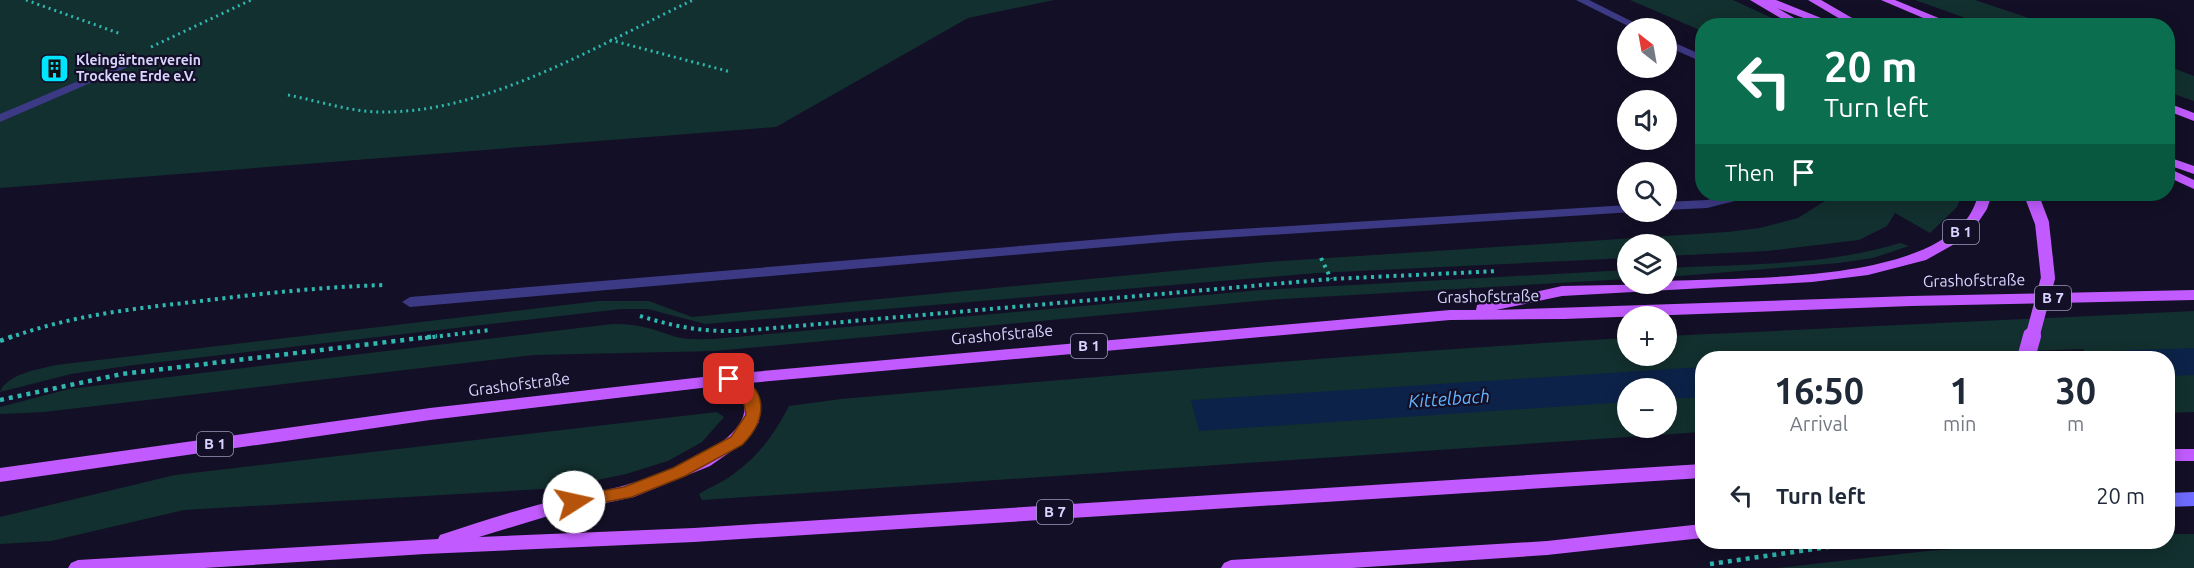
<!DOCTYPE html>
<meta charset="utf-8">
<style>
:root{--surface:#fff;--page:#f2f2f3;--text:#1f2937;--muted:#747a83}
body{margin:0;font-family:Ubuntu,sans-serif;background:var(--page);color:var(--text);height:100vh;display:flex;flex-direction:column;font-size:22px;white-space:nowrap}
*{box-sizing:border-box;margin:0}
p{font-size:20px;color:var(--muted)}
.icon{flex:none;width:33px;height:33px;fill:none;stroke:currentColor;stroke-width:2;stroke-linecap:round;stroke-linejoin:round}
.map{position:relative;flex:1;overflow:hidden}
.side{position:absolute;left:1695px;top:351px;width:480px;height:198px;display:flex;flex-direction:column;background:var(--surface);border-radius:24px;box-shadow:0 3px 15px #0003}
.side>*{flex:none}
.banner{position:absolute;left:1695px;top:18px;width:480px;height:183px;border-radius:24px;box-shadow:0 3px 15px #0003;background:#0b6e4f;color:#fff;overflow:hidden}
.needle{width:39px;rotate:329deg}
.buttons{position:absolute;left:1617px;top:18px;display:grid;gap:12px}
.buttons a{display:grid;place-items:center;width:60px;height:60px;border-radius:50%;background:var(--surface);box-shadow:0 3px 15px #0003;font-size:30px}
.pin{position:absolute;display:grid;place-items:center;width:51px;height:51px;color:#fff;margin:-26px;border-radius:12px;box-shadow:0 3px 9px #0006}
.me{position:absolute;width:66px;margin:-33px;rotate:80deg;stroke-linejoin:round;filter:drop-shadow(0 0 4px #0008)}
.turn{display:flex;align-items:center;gap:21px;height:126px;padding:0 30px;font-size:27px}
.turn .icon{width:78px;height:78px;stroke-width:2.5}
.turn b{display:block;font-size:42px;line-height:51px}
.then{display:flex;align-items:center;height:57px;padding:0 30px;background:#0003;gap:12px;font-size:22px}
.eta{display:flex;justify-content:space-evenly;align-items:center;height:102px;text-align:center}
.eta b{font-size:36px;font-weight:700;line-height:42px}
ul{padding:0;list-style:none}
li{display:flex;align-items:center;gap:18px;height:84px;padding:0 30px}
li div{flex:1}
li b{display:block;font-size:22px}
li em{font-style:normal}
.map>svg:first-child{display:block}
.green{fill:#12302f;fill-rule:evenodd}
.water{fill:#0c2248}
.pier{fill:#130f26}
.lines{fill:none;stroke-linecap:round;stroke-linejoin:round}
.path-far2{stroke:#2fb8b0;stroke-width:3;stroke-dasharray:2 4;stroke-linecap:butt}
.path-far1{stroke:#2fb8b0;stroke-width:4;stroke-dasharray:3 4.5;stroke-linecap:butt}
.path{stroke:#2fb8b0;stroke-width:4.5;stroke-dasharray:4 5;stroke-linecap:butt}
.lane{fill:#3d3a85;fill-rule:evenodd}
.secondary{fill:#6f6bff;fill-rule:evenodd}
.primary{fill:#c25bff;fill-rule:evenodd}
.primary-bridge-far1{stroke:#c25bff;stroke-width:14}
.primary-bridge{stroke:#c25bff;stroke-width:18}
.route{fill:#b45309;stroke:#753606;stroke-width:1.5}
.labels{text-anchor:middle;stroke-width:4.5;stroke-linejoin:round;paint-order:stroke}
.far-poi-label{font-size:14px;font-weight:bold;fill:#d9d4ff;stroke:#130f26;text-anchor:start}
.shield{fill:#130f26;stroke:#9e99be;stroke-width:1.5}
.shield-label{font-size:15px;font-weight:bold;fill:#d9d4ff}
.street-label{font-size:16px;fill:#d9d4ff;stroke:#130f26}
.water-label{font-size:18px;font-style:italic;fill:#62b6ff;stroke:#130f26}
</style>
<div class="map">
<svg width="2194" height="568" viewBox="0 0 2194 568">
<rect width="100%" height="100%" fill="#130f26"/>
<g class="green">
<path d="M 0,0 L 1054,0 L 968,18 L 776,127 L 0,188 Z"/>
<path d="M 1630,0 L 1733,0 L 1787,25 L 1702,26 L 1702,31 Z"/>
<path d="M 1915,0 L 1975,0 L 2050,25 L 1985,25 Z"/>
<path d="M 2168,66 L 2194,76 L 2194,101 L 2168,92 Z"/>
<path d="M 1836,194 L 1962,194 L 1957,207 L 1930,233 L 1895,213 L 1887,226 L 1859,240 L 1767,251 L 1667,256 L 1666,244 L 1628,244 L 1627,258 L 1317,273 L 705,324 L 648,309 L 621,309 L 134,365 L 71,374 L 0,392 C 7,374 39,369 56,365 L 599,301 L 649,301 L 692,317 L 1267,262 L 1727,232 L 1760,228 L 1798,218 Z"/>
<path d="M 1900,243 L 1909,246 L 1873,258 L 1839,263 L 1667,277 L 1667,268 C 1744,264 1825,266 1900,243 Z"/>
<path d="M 1627,270 L 1627,279 L 1267,300 L 715,351 L 534,355 L 44,412 L 0,414 L 0,407 L 69,389 L 612,324 C 636,323 654,329 676,337 C 688,340 701,339 713,339 L 1261,290 Z"/>
<path d="M 2194,311 L 2194,412 L 2168,413 L 2168,358 L 1702,358 L 1702,432 L 702,500 L 699,494 C 708,488 719,484 728,478 C 758,457 772,438 789,406 L 841,399 C 1103,376 1365,353 1627,338 L 1628,356 L 1666,356 L 1667,336 ZM 1628,388 L 1666,388 L 1666,428 L 1628,428 Z"/>
<path d="M 717,412 L 724,417 L 702,442 L 668,461 L 626,474 L 560,488 L 184,510 L 51,541 L 0,544 L 0,517 L 175,475 Z"/>
<path d="M 2168,534 L 2194,534 L 2194,568 L 1777,568 L 1927,551 L 2060,542 L 2168,542 Z"/>
</g>
<g class="water">
<path d="M 2194,348 L 2194,375 L 2168,376 L 2168,358 L 1903,358 Z"/>
<path d="M 1702,367 L 1702,397 L 1667,399 L 1666,388 L 1628,388 L 1627,402 L 1199,431 L 1191,400 Z"/>
</g>
<path class="pier" d="M 2084,349 L 2081,358 L 1985,358 L 1991,352 Z"/>
<g class="lines">
<g class="path-far2">
<path d="M 26,0 L 121,34"/>
<path d="M 610,40 L 731,72"/>
<path d="M 151,47 L 251,0"/>
<path d="M 288,95 C 319,101 350,112 382,112 C 487,113 600,44 693,0"/>
</g>
<g class="path-far1">
<path d="M 1321,258 L 1331,279"/>
<path d="M 640,316 C 676,327 702,332 740,331 L 1331,279 L 1498,271"/>
<path d="M 9,338 C 69,316 130,309 193,302 C 257,294 320,287 384,285"/>
<path d="M 425,338 L 490,330"/>
</g>
<g class="path">
<path d="M 0,341 L 13,336"/>
<path d="M 0,400 L 122,374 L 437,336"/>
<path d="M 1710,564 L 1863,542"/>
</g>
<g class="lane">
<path d="M 1576,0 L 1589,0 L 1645,28 L 1632,28 Z"/>
<path d="M 1666,39 L 1702,55 L 1702,62 L 1666,46 Z"/>
<path d="M 128,60 L 132,61 L 132,65 L 0,122 L 0,114 Z"/>
<path d="M 1732,194 L 1753,194 L 1751,197 L 1707,208 L 1666,210 L 1666,202 L 1707,200 Z"/>
<path d="M 1628,205 L 1628,212 L 1633,212 L 1175,241 L 410,307 L 402,302 L 410,297 L 1175,233 Z"/>
</g>
<path class="secondary" d="M 2194,492 L 2194,506 L 2168,507 L 2168,493 Z"/>
<g class="primary">
<path d="M 1750,0 L 1776,0 L 1841,26 L 1825,26 L 1777,8 L 1808,26 L 1794,26 Z"/>
<path d="M 1808,0 L 1821,0 L 1866,26 L 1852,26 Z"/>
<path d="M 1881,0 L 1895,0 L 1958,26 L 1942,26 Z"/>
<path d="M 2168,103 L 2194,113 L 2194,121 L 2168,111 Z"/>
<path d="M 2168,157 L 2194,166 L 2194,174 L 2168,165 Z"/>
<path d="M 2168,168 L 2194,180 L 2194,189 L 2168,177 Z"/>
<path d="M 1979,194 L 1992,194 L 1987,209 L 1975,227 L 1958,242 L 1926,260 L 1868,275 L 1812,282 L 1562,296 L 1496,310 L 1911,296 L 2194,290 L 2194,300 L 1911,306 L 1564,319 L 1450,320 L 749,383 L 760,402 L 759,422 L 746,441 L 710,466 L 634,497 L 558,513 L 479,537 L 694,528 L 1702,464 L 1702,478 L 694,542 L 425,554 L 204,568 L 68,568 L 71,563 L 78,560 L 438,539 L 440,535 C 474,524 507,513 541,504 C 569,496 599,493 626,485 C 657,476 737,448 744,413 C 746,399 739,391 727,385 L 430,420 L 0,482 L 0,468 L 430,408 L 729,374 L 1450,310 L 1476,310 L 1477,305 L 1562,286 L 1666,284 L 1666,281 C 1746,277 1908,283 1964,222 C 1972,214 1975,204 1979,194 Z"/>
<rect x="2168" y="449" width="26" height="12"/>
<path d="M 1702,524 L 1702,538 L 1547,555 L 1352,568 L 1221,568 L 1224,563 L 1231,560 L 1547,541 Z"/>
</g>
<path class="primary-bridge-far1" d="M 2031,194 L 2042,223 L 2048,278 L 2032,338"/>
<path class="primary-bridge" d="M 2026,358 L 2032,336"/>
</g>
<path class="route" d="M 729,374 C 770,385 768,419 742,445 L 685,476 L 632,497 L 574,508 L 568,506 L 565,502 L 568,497 L 624,487 L 673,468 L 731,437 L 746,415 C 741,380 737,398 722,379 Z"/>
<defs>
<symbol id="building-square" viewBox="-11 -11 22 22"><rect x="-9" y="-9" width="18" height="18" rx="4" fill="#00e5ff" stroke="#130f26"/><path d="M-4-6H4V6H1V3H-1V6H-4ZM-2.5-4.3h1.7v1.8h-1.7ZM.8-4.3h1.7v1.8H.8ZM-2.5-1h1.7V.8h-1.7ZM.8-1h1.7V.8H.8Z" fill="#111"/></symbol>
</defs>
<g fill-rule="evenodd">
<use href="#building-square" x="38" y="52" width="33" height="33"/>
</g>
<g class="labels">
<g class="far-poi-label">
<text x="76" y="65">Kleingärtnerverein<tspan x="76" dy="16">Trockene Erde e.V.</tspan></text>
</g>
<g class="shield">
<rect x="1943" y="220" width="36" height="24" rx="4.5"/>
<rect x="2035" y="286" width="36" height="24" rx="4.5"/>
<rect x="1071" y="334" width="36" height="24" rx="4.5"/>
<rect x="197" y="432" width="36" height="24" rx="4.5"/>
<rect x="1037" y="500" width="36" height="24" rx="4.5"/>
</g>
<g class="shield-label">
<text x="1961" y="237">B 1</text>
<text x="2053" y="303">B 7</text>
<text x="1089" y="351">B 1</text>
<text x="215" y="449">B 1</text>
<text x="1055" y="517">B 7</text>
</g>
<g class="street-label">
<text transform="translate(1974 280) rotate(-1)" y="6">Grashofstraße</text>
<text transform="translate(1488 296) rotate(-1)" y="6">Grashofstraße</text>
<text transform="translate(1002 334) rotate(-5)" y="6">Grashofstraße</text>
<text transform="translate(519 384) rotate(-7)" y="6">Grashofstraße</text>
</g>
<g class="water-label">
<text transform="translate(1449 399) rotate(-4)" y="6">Kittelbach</text>
</g>
</g>
</svg>
<div class="buttons">
<a><svg class="needle" viewBox="-14 -14 28 28"><path d="M0-13l5 13h-10z" fill="#e53935"/><path d="M0 13l5-13h-10z" fill="#747a83"/></svg></a>
<a><svg class="icon" aria-label="sound" viewBox="0 0 24 24"><path d="M4 9h4l5-4v14l-5-4H4zM17 9q2 3 0 6"/></svg></a>
<a><svg class="icon" aria-label="search" viewBox="0 0 24 24"><circle cx="10" cy="10" r="6"/><path d="M15 15l6 6"/></svg></a>
<a><svg class="icon" aria-label="layers" viewBox="0 0 24 24"><path d="M12 4l9 5-9 5-9-5zM3 14l9 5 9-5"/></svg></a>
<a>+</a>
<a>−</a>
</div>
<div class="pin" style="left:729px;top:379px;background:#d93025"><svg class="icon" aria-label="arrive" viewBox="0 0 24 24"><path d="M6 21V4h12l-3 4 3 4H6"/></svg></div>
<svg class="me" style="left:574px;top:502px" viewBox="-20 -20 40 40"><circle r="19" fill="#fff"/><path d="M0-13L10 11 0 6-10 11z" fill="#b45309"/></svg>
<div class="banner">
<div class="turn"><svg class="icon" aria-label="left" viewBox="0 0 24 24"><path d="M17 20v-9H6M10 6l-5 5 5 5"/></svg><div><b>20 m</b>Turn left</div></div>
<div class="then">Then<svg class="icon" aria-label="arrive" viewBox="0 0 24 24"><path d="M6 21V4h12l-3 4 3 4H6"/></svg></div>
</div>
<section class="side">
<div class="eta">
<div><b>16:50</b><p>Arrival</p></div>
<div><b>1</b><p>min</p></div>
<div><b>30</b><p>m</p></div>
</div>
<ul>
<li><svg class="icon" aria-label="left" viewBox="0 0 24 24"><path d="M17 20v-9H6M10 6l-5 5 5 5"/></svg><div><b>Turn left</b></div><em>20 m</em></li>
</ul>
</section>
</div>
